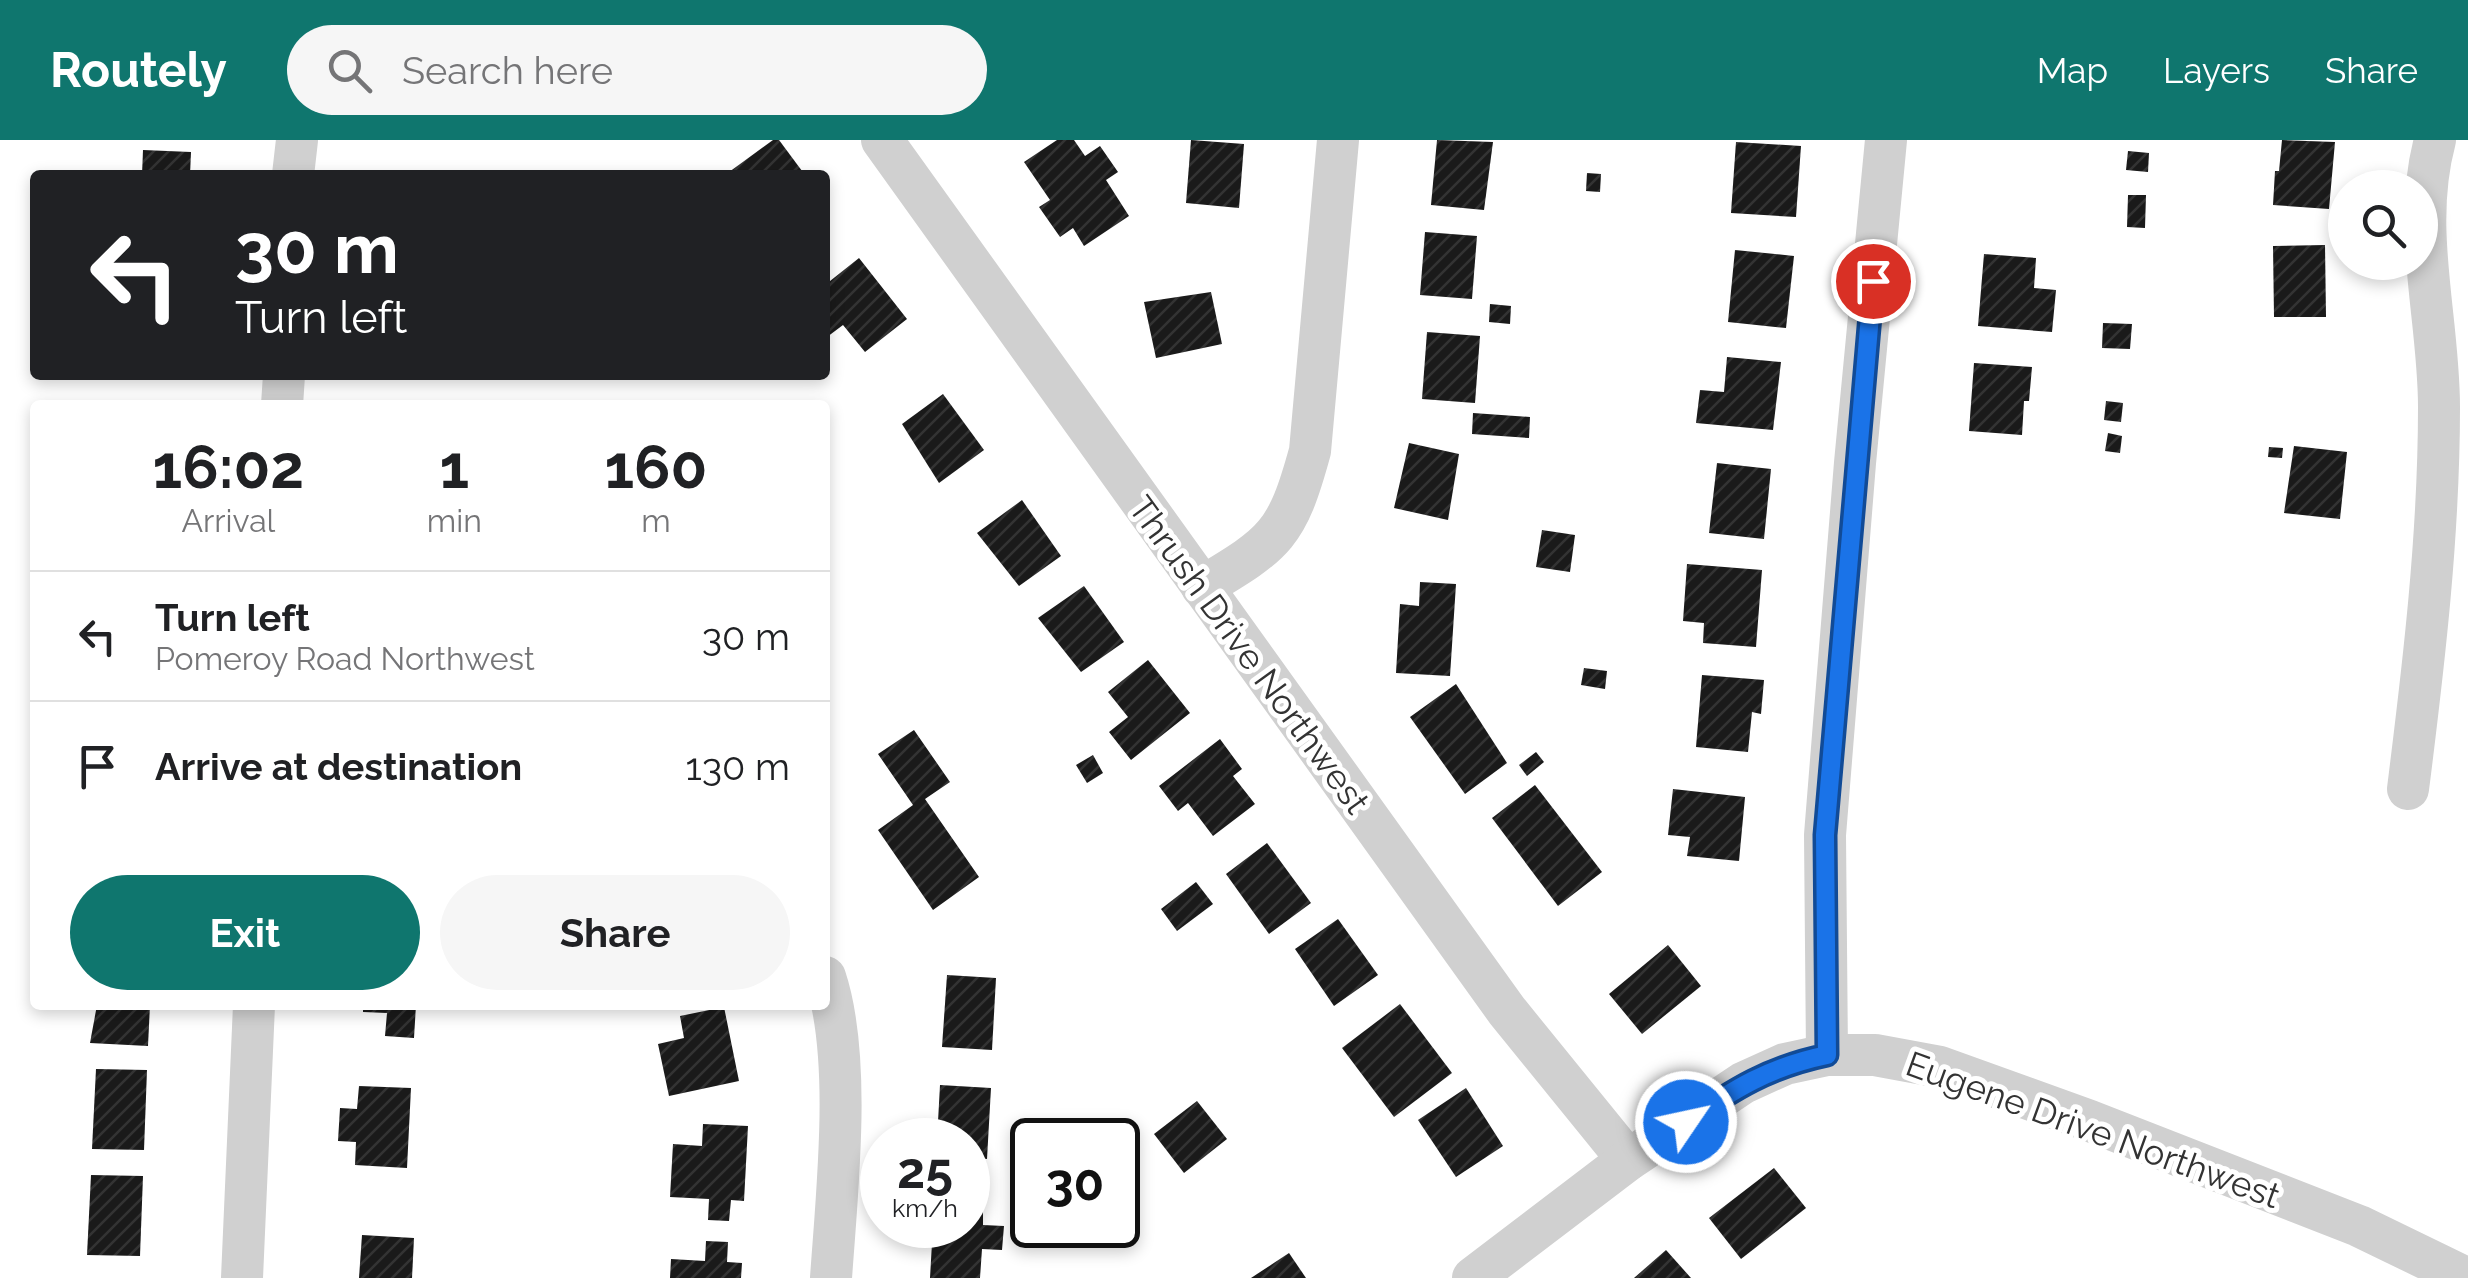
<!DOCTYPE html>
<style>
:root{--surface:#fff;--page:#f6f6f6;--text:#202124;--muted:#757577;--line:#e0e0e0;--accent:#0f766e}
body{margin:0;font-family:Raleway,sans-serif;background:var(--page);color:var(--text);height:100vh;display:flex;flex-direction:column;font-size:38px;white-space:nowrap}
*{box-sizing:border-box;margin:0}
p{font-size:32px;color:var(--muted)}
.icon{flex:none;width:55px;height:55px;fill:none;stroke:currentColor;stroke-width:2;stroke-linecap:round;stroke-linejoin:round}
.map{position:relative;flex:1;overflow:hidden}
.drawer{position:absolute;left:30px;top:260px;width:800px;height:610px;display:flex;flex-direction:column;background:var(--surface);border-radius:10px;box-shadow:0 5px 15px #0003}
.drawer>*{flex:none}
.banner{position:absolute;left:30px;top:30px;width:800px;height:210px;border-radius:10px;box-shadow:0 5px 15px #0003;background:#202124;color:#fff;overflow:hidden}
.tools{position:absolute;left:2328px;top:30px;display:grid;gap:20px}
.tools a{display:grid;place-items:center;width:110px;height:110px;border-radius:50%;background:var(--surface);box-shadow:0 5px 15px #0003;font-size:50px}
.speed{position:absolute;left:860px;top:978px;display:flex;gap:20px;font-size:50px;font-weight:700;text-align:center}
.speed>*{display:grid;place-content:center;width:130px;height:130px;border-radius:50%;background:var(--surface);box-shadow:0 5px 15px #0003;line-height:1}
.speed small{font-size:25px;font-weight:400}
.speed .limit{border:5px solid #111;border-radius:15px;background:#fff;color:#111}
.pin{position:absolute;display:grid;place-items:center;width:85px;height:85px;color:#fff;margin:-42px;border:5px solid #fff;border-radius:50%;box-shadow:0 2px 10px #0007}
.me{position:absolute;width:110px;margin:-55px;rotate:56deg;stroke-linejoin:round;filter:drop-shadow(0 0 8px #0008)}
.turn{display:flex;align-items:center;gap:35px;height:210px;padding:0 40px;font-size:45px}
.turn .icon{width:130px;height:130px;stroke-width:2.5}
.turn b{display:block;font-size:70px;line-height:85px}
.eta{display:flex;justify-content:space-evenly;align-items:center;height:170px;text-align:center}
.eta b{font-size:60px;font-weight:700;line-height:70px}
.cta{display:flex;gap:20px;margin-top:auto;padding:20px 40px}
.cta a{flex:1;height:115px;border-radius:60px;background:var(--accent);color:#fff;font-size:40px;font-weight:700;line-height:115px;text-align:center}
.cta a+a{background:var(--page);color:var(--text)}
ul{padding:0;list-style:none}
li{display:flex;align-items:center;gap:30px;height:130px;padding:0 40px;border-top:2px solid var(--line)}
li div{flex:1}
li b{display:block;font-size:38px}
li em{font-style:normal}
header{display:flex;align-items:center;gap:60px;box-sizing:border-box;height:140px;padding:0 50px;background:var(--accent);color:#fff}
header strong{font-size:48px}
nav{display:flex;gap:55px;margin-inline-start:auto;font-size:35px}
.search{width:700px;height:90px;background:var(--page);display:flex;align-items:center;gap:25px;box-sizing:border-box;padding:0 35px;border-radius:55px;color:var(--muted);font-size:38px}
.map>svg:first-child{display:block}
.building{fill:url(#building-hatch)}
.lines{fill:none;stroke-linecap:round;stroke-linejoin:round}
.street{stroke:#d0d0d0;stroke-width:42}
.route-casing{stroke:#114b97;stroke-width:25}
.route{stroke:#1a73e8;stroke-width:18}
.labels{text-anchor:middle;stroke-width:10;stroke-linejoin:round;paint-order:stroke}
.street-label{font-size:35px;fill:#333;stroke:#fff}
</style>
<header>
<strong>Routely</strong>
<div class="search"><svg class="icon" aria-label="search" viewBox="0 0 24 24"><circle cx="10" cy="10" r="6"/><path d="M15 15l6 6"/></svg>Search here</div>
<nav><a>Map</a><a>Layers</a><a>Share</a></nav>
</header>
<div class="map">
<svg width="2468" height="1138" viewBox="0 0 2468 1138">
<defs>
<pattern id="building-hatch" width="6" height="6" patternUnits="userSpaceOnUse" patternTransform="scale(2.5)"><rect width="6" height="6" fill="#1a1a1a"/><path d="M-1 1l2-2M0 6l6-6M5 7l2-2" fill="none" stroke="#333"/></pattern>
</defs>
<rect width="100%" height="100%" fill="#fff"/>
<g class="building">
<path d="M 773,0 L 779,0 L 805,35 L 725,35 Z"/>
<path d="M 1057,0 L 1074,0 L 1085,16 L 1100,6 L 1118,32 L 1106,40 L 1129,76 L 1084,106 L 1073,88 L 1060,97 L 1039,67 L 1050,60 L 1024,22 Z"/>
<path d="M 1191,0 L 1244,4 L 1239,68 L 1186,63 Z"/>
<path d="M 1437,0 L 1493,2 L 1484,70 L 1431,65 Z"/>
<path d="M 2282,0 L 2335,2 L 2329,69 L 2273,65 L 2275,31 L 2279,31 Z"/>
<path d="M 1736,2 L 1801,6 L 1796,77 L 1731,73 Z"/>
<path d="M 143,10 L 191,12 L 190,35 L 142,35 Z"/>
<path d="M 2128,11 L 2149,13 L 2148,32 L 2126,30 Z"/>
<path d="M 1587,33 L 1601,34 L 1600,52 L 1586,51 Z"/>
<path d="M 2128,55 L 2146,55 L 2145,88 L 2127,87 Z"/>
<path d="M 1425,92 L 1477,96 L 1472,159 L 1420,155 Z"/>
<path d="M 2325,105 L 2326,177 L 2274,177 L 2273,106 Z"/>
<path d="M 1735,110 L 1794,116 L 1786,188 L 1728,182 Z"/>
<path d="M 1984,114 L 2036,118 L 2034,148 L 2056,150 L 2052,192 L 1978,186 Z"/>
<path d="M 859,118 L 907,179 L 865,212 L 843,185 L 827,197 L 825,194 L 825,145 Z"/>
<path d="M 1211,152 L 1222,204 L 1156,218 L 1144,162 Z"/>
<path d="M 1490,164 L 1511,166 L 1510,184 L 1489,182 Z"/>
<path d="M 2103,183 L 2132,184 L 2130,209 L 2102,208 Z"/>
<path d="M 1427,192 L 1480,196 L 1475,263 L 1422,259 Z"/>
<path d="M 1727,217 L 1781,222 L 1773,290 L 1696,283 L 1700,250 L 1724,252 Z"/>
<path d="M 1974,223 L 2032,227 L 2029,261 L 2024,261 L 2022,295 L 1969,291 Z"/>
<path d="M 133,235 L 180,235 L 180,240 L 133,239 Z"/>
<path d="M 943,254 L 984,310 L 939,343 L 902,284 Z"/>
<path d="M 2106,261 L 2123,263 L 2121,282 L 2104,280 Z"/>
<path d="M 1473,273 L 1530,277 L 1529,298 L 1472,294 Z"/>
<path d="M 2108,293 L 2122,296 L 2120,313 L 2105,311 Z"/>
<path d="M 1409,303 L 1459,314 L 1448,380 L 1394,368 Z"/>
<path d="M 2294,306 L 2347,312 L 2340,379 L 2284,373 Z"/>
<path d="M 2269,307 L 2283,308 L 2282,318 L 2268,317 Z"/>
<path d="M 1717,323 L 1771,329 L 1764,399 L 1709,393 Z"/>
<path d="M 1022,360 L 1061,416 L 1019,446 L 977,393 Z"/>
<path d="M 1542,390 L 1575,395 L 1570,432 L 1536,427 Z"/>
<path d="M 1687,424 L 1762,430 L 1756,507 L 1703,503 L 1704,483 L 1683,481 Z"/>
<path d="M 1420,442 L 1456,444 L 1450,536 L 1396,533 L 1400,464 L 1419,466 Z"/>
<path d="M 1084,446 L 1124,502 L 1081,532 L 1038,478 Z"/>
<path d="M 1148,520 L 1190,573 L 1131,620 L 1109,592 L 1128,577 L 1108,552 Z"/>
<path d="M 1584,528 L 1607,531 L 1605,549 L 1581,545 Z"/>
<path d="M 1702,535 L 1764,540 L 1761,574 L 1752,572 L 1748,612 L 1696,607 Z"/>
<path d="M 1456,544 L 1507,623 L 1465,654 L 1410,577 Z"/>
<path d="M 914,590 L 950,642 L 925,659 L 979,737 L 933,770 L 878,690 L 913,665 L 878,614 Z"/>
<path d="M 1220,599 L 1242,629 L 1233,636 L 1255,664 L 1213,696 L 1188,663 L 1178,671 L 1159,646 Z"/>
<path d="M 1536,612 L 1544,622 L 1527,636 L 1519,625 Z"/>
<path d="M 1093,615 L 1103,633 L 1087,643 L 1076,625 Z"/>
<path d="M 1535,645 L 1602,732 L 1558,766 L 1492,678 Z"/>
<path d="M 1673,649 L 1745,657 L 1739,721 L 1687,716 L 1690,697 L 1668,695 Z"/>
<path d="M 1267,703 L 1311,763 L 1269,794 L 1226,734 Z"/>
<path d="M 1196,742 L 1213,764 L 1177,791 L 1161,769 Z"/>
<path d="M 1338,779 L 1378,835 L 1334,866 L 1295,809 Z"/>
<path d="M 1668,805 L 1701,846 L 1642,894 L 1609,854 Z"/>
<path d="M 947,835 L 996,838 L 992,910 L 942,907 Z"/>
<path d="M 1400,864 L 1452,933 L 1394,977 L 1342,908 Z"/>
<path d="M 97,865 L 150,865 L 148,906 L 90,903 Z"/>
<path d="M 363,865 L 416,865 L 414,898 L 385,896 L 387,873 L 363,872 Z"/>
<path d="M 724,867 L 739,941 L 669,956 L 658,904 L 684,898 L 680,876 Z"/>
<path d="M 96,929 L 147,930 L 144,1010 L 92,1009 Z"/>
<path d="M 940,945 L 991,948 L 987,1019 L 968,1017 L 968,1000 L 937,1000 Z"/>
<path d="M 359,946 L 411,948 L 407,1028 L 355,1025 L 356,1002 L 338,1001 L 340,968 L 357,969 Z"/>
<path d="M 1466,948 L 1503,1006 L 1456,1037 L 1418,980 Z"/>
<path d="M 1197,961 L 1227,999 L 1184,1033 L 1154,994 Z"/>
<path d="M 703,984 L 748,986 L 744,1061 L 731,1060 L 729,1081 L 708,1080 L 709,1059 L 670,1057 L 673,1004 L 702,1006 Z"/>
<path d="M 1774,1028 L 1806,1068 L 1741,1119 L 1709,1078 Z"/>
<path d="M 91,1035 L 143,1036 L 140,1116 L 87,1115 Z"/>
<path d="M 968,1070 L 983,1070 L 983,1085 L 1004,1086 L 1002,1110 L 982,1109 L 980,1138 L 930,1138 L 933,1085 L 968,1085 Z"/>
<path d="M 362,1095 L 414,1098 L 412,1138 L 359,1138 Z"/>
<path d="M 706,1101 L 728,1102 L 727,1122 L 742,1123 L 741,1138 L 670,1138 L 671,1119 L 705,1121 Z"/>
<path d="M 1666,1110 L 1691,1138 L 1634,1138 Z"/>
<path d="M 1289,1113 L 1306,1138 L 1251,1138 Z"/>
</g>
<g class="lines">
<g class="street">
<path d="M 882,0 L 1507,871 L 1628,1020"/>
<path d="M 293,35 L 297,0"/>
<path d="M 282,265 L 284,235"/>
<path d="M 1202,447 C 1276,403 1287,395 1310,311 L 1338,0"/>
<path d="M 2408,649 C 2424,522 2439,395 2439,267 C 2439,177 2411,89 2435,0"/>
<path d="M 825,837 C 852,918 837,1051 831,1138"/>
<path d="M 1827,915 L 1825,695 L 1855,323 L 1886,0"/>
<path d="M 242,1138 L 254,865"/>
<path d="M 1473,1138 L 1628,1020 L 1743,943 L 1785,924 L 1827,915 L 1875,915 L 1940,927 L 2090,981 L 2359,1086 L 2466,1138"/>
</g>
</g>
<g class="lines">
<defs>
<path id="route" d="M 1686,982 C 1734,949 1769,927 1827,915 L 1825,695 L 1873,141"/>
</defs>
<use href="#route" class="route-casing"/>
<use href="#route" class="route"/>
</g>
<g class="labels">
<g class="street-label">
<text transform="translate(1249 515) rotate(54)" y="12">Thrush Drive Northwest</text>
<text transform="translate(2093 990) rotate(20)" y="12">Eugene Drive Northwest</text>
</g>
</g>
</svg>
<div class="tools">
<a><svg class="icon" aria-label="search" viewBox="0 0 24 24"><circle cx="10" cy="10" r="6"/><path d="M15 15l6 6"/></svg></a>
</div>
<div class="speed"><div>25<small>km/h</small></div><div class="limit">30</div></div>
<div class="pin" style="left:1873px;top:141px;background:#d93025"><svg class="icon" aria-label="arrive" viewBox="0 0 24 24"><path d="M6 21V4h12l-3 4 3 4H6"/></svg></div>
<svg class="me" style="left:1686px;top:982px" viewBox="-20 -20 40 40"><circle r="17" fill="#1a73e8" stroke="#fff" stroke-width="3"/><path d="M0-11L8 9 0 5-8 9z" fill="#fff"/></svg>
<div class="banner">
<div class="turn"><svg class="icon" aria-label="left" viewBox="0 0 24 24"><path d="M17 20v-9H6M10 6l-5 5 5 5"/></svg><div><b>30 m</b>Turn left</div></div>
</div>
<section class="drawer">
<div class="eta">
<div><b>16:02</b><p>Arrival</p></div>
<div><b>1</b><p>min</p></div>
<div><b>160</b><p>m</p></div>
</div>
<ul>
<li><svg class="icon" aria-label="left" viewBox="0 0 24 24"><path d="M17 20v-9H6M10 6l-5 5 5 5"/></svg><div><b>Turn left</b><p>Pomeroy Road Northwest</p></div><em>30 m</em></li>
<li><svg class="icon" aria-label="arrive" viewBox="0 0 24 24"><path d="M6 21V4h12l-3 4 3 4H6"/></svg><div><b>Arrive at destination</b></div><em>130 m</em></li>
</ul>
<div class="cta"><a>Exit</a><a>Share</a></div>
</section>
</div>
